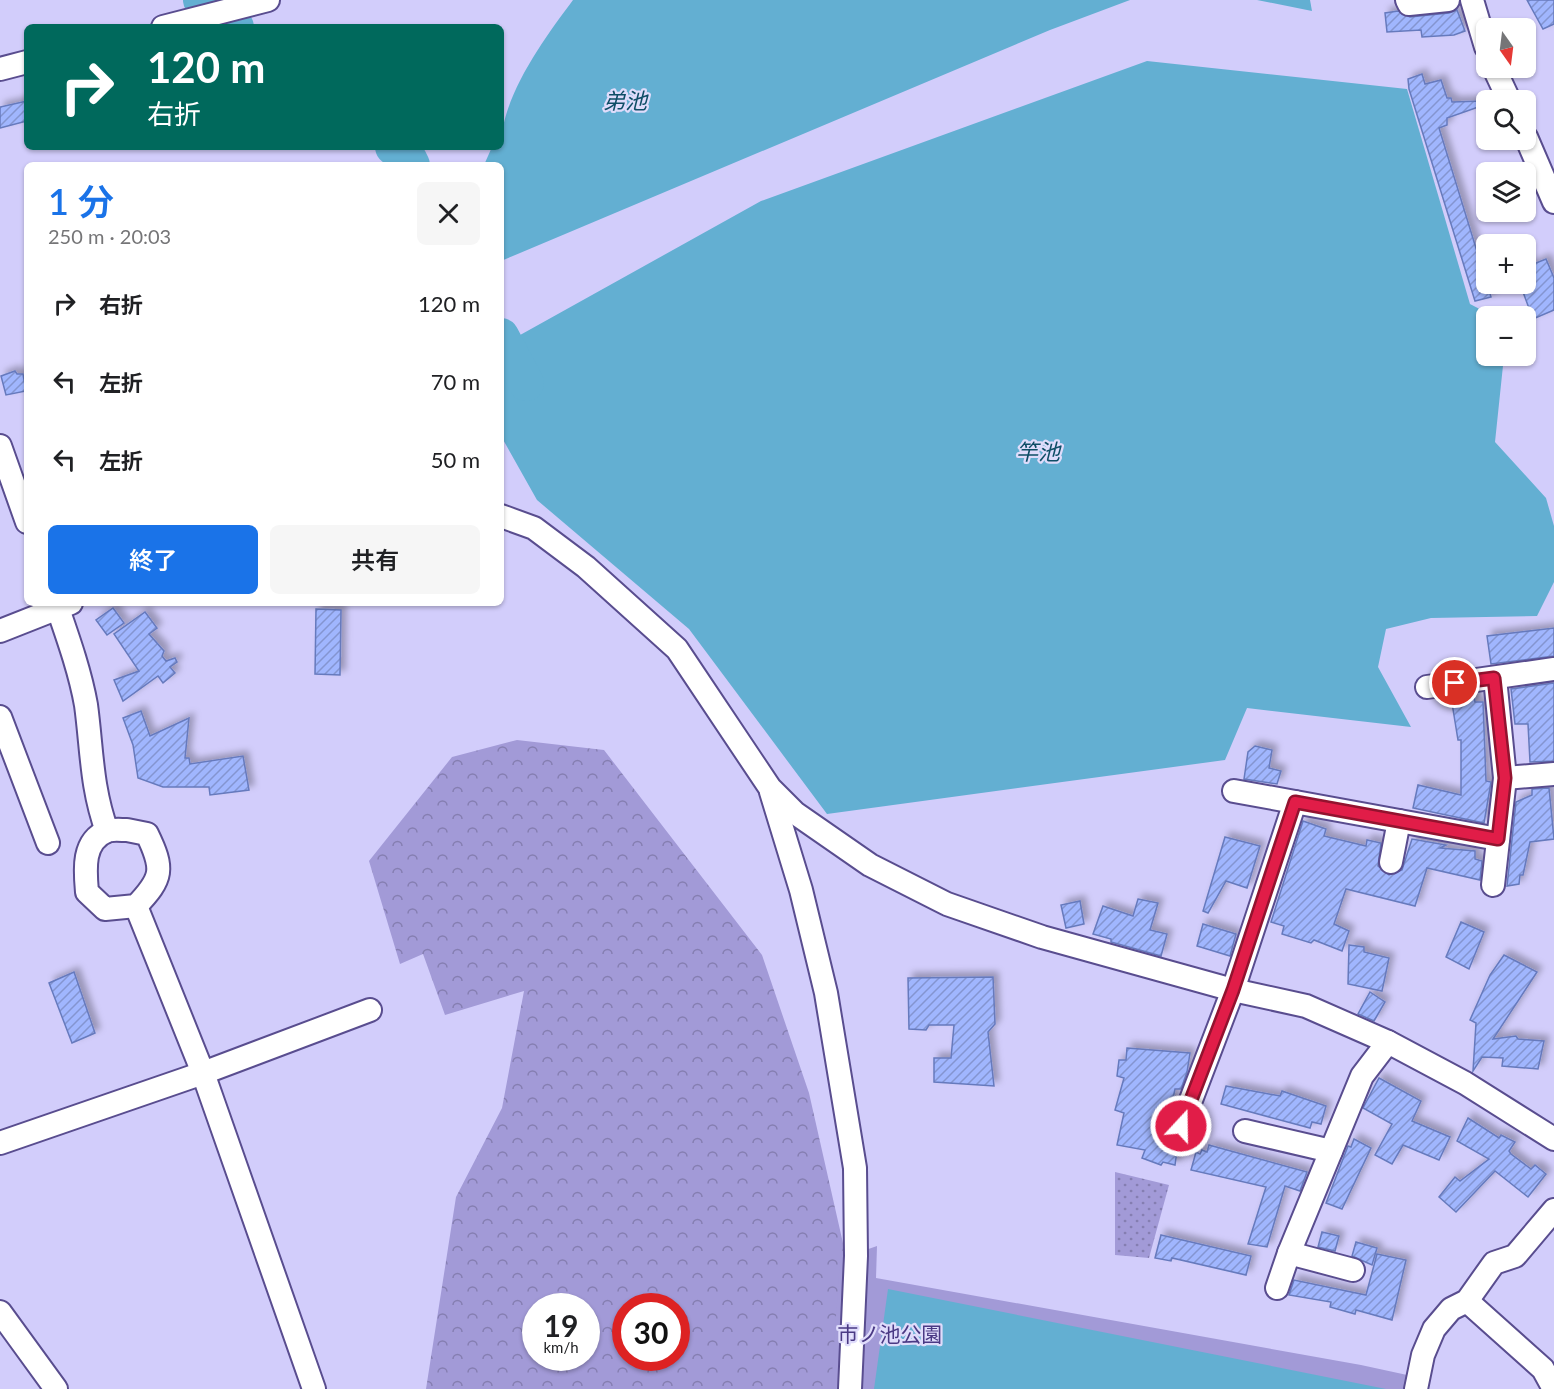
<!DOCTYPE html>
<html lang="ja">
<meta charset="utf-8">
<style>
:root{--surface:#fff;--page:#f6f6f6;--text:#202124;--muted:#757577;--accent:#1a73e8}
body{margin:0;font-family:Lato,"Noto Sans JP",sans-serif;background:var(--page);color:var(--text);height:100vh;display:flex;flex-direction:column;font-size:22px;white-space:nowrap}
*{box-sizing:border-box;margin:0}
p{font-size:20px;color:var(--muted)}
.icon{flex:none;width:33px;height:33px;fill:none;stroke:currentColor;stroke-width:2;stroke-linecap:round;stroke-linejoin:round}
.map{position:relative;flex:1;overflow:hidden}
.drawer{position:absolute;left:24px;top:162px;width:480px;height:444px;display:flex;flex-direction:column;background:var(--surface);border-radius:9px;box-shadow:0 2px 4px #0004}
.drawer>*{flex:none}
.hud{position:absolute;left:24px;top:24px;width:480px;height:126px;border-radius:9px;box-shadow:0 2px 4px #0004;background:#00695c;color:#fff;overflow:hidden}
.needle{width:39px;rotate:166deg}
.tools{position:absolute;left:1476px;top:18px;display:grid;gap:12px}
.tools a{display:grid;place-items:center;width:60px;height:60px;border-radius:9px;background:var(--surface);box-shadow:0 2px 4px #0004;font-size:30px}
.speed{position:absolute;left:522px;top:1293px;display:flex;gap:12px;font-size:30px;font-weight:700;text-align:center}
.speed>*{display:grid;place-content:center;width:78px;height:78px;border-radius:50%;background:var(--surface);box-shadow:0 2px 4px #0004;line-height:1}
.speed small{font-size:15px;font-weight:400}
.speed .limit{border:9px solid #d22;background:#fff;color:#111}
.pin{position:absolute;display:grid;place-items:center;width:51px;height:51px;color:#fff;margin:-26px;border:3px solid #fff;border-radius:50%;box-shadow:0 2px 6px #0007}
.me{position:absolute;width:66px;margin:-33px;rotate:21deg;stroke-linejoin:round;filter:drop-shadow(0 0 4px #0008)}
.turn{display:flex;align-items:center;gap:21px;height:126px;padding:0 24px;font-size:27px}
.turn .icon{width:78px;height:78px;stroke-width:2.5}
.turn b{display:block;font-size:42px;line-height:51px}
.round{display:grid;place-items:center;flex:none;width:63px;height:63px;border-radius:9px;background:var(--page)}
.head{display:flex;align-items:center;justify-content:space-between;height:102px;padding:0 24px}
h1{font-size:36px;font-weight:600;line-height:45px;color:var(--accent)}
.primary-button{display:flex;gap:12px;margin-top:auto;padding:12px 24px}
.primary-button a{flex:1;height:69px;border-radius:9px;background:var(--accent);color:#fff;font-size:24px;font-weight:600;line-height:69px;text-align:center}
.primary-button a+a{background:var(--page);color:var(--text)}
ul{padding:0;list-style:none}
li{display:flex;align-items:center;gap:18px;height:78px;padding:0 24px}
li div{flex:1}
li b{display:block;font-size:22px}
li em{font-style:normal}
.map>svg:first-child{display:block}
.grass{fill:url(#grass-dots)}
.forest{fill:url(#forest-crowns);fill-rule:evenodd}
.park{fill:#a29ad7}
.water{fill:#63afd2}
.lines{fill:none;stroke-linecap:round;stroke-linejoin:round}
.river{stroke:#63afd2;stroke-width:36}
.building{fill:url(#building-hatch);stroke:#667abd;stroke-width:1.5;filter:url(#shadow)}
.minor-casing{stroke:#594d8f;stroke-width:26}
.minor{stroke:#fff;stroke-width:22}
.route-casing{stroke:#92132f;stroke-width:15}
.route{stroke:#e11d48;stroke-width:10}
.labels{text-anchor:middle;stroke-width:4.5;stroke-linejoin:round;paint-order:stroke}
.park-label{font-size:21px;fill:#4a3984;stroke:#dfdcfb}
.water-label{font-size:22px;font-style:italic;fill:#0e4d66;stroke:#dfdcfb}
</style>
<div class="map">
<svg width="1554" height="1389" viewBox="0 0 1554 1389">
<defs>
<pattern id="grass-dots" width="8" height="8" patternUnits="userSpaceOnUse" patternTransform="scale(1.5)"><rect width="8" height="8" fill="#a29ad7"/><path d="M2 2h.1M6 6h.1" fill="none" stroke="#857eb1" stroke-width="1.8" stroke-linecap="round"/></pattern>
<pattern id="forest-crowns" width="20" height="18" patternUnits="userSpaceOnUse" patternTransform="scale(1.5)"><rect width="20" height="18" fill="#a29ad7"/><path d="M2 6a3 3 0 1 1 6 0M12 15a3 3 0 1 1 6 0" fill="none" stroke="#857eb1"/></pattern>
<pattern id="building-hatch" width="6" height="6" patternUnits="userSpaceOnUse" patternTransform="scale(1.5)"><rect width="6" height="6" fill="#a0b6fe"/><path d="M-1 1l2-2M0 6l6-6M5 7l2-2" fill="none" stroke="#8495d0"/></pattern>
<filter id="shadow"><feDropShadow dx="5" dy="-5" stdDeviation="3" flood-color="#0004"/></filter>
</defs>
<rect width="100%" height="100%" fill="#d2cdfb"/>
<path class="grass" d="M 1115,1172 L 1169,1185 L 1149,1258 L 1115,1255 Z"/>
<path class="forest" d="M 517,740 L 604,750 L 762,955 L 809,1093 L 857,1305 L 845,1389 L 426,1389 L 456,1197 L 502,1108 L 524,991 L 445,1015 L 423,954 L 400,964 L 369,861 L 452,757 ZM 536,1306 L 586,1306 L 586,1358 L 536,1358 ZM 626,1306 L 676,1306 L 676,1358 L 626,1358 Z"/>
<path class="park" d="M 877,1246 L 876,1278 L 1361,1365 L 1421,1378 L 1418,1389 L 831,1389 L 840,1259 Z"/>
<g class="water">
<path d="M 573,0 L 1130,0 L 1050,30 L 501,261 L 501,165 L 484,165 L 492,147 L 501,147 C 501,97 544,39 573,0 Z"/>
<path d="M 1257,0 L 1310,0 L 1312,11 Z"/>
<path d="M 1147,61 L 1407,89 L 1470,304 L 1493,316 L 1486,316 L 1486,356 L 1504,356 L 1495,442 L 1546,498 L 1554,526 L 1554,582 L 1537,616 L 1431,618 L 1386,629 L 1378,667 L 1411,727 L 1247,708 L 1225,760 L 827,814 L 689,629 L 537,500 L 501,436 L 504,344 L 761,201 Z"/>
<path d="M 888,1289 L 1386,1389 L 874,1389 Z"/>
</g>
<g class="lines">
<g class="river">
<path d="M 201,0 L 236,27"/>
<path d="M 393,147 L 409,159 L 412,165"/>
<path d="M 501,336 L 526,383"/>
</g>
</g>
<g class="building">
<path d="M 1527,0 L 1554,0 L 1554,24 L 1543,29 Z"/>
<path d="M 1457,10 L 1465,31 L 1454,35 L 1422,37 L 1421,30 L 1387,32 L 1385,13 L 1398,11 L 1410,17 L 1449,13 Z"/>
<path d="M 1422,74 L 1425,84 L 1441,80 L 1447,98 L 1451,98 L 1452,102 L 1483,101 L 1484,105 L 1447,118 L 1447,125 L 1439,128 L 1491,297 L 1475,301 L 1409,89 L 1408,79 Z"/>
<path d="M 27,101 L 27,121 L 0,128 L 0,107 Z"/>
<path d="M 1546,259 L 1554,278 L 1554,310 L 1533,319 L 1520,284 L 1526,284 L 1526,267 Z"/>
<path d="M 15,371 L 17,374 L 23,374 L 26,391 L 6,395 L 1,376 Z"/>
<path d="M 113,608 L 124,623 L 107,635 L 96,620 Z"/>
<path d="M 316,609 L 341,610 L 340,675 L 315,674 Z"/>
<path d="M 145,612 L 157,628 L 149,634 L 164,651 L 162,656 L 166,661 L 175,658 L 177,662 L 170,667 L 175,673 L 163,683 L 158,676 L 123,701 L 114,680 L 139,671 L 114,634 Z"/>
<path d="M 1554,628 L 1554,656 L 1491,664 L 1487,636 Z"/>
<path d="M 1554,683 L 1554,761 L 1530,762 L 1528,724 L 1515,724 L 1511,689 Z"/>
<path d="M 1474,694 L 1475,702 L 1483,702 L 1486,781 L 1491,782 L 1484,823 L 1413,808 L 1418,785 L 1461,795 L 1461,740 L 1458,740 L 1451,697 Z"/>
<path d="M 141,711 L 150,736 L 189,718 L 185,758 L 189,758 L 190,764 L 243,756 L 249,790 L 210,795 L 209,787 L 163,787 L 138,778 L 133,745 L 123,718 Z"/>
<path d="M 1255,746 L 1272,750 L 1269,768 L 1281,771 L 1277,784 L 1244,779 L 1248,752 Z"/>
<path d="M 1549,788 L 1554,839 L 1530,842 L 1523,875 L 1520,875 L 1519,884 L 1507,886 L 1516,802 L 1532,795 L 1532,789 Z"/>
<path d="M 1303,821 L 1326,829 L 1324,836 L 1366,846 L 1367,840 L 1381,843 L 1378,866 L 1389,875 L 1402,870 L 1412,839 L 1446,845 L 1440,848 L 1475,851 L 1475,859 L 1482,861 L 1480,880 L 1427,868 L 1415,906 L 1346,889 L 1334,924 L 1349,931 L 1342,951 L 1314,940 L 1311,943 L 1282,934 L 1284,926 L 1271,922 Z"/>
<path d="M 1225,837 L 1260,846 L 1247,888 L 1226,881 L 1208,913 L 1203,911 Z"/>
<path d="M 1138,899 L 1158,903 L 1150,930 L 1167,934 L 1161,956 L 1111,942 L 1111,939 L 1093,934 L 1103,906 L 1133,916 Z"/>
<path d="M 1080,901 L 1084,924 L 1066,928 L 1061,905 Z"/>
<path d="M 1461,922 L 1484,932 L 1469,969 L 1446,957 Z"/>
<path d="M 1203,924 L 1236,934 L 1230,956 L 1197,946 Z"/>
<path d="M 1349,945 L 1364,947 L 1364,952 L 1389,958 L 1382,991 L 1348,984 Z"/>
<path d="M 1504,955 L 1537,972 L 1493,1039 L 1516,1036 L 1518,1039 L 1544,1041 L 1538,1069 L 1502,1066 L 1503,1058 L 1482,1057 L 1473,1071 L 1476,1023 L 1470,1020 L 1490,975 Z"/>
<path d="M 74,972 L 95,1033 L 72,1043 L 49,983 Z"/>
<path d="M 993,977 L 995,1024 L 988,1032 L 994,1086 L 934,1082 L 934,1058 L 951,1058 L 954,1025 L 929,1025 L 926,1030 L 909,1029 L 908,978 Z"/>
<path d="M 1370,992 L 1385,1002 L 1374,1021 L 1358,1014 Z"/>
<path d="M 1127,1048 L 1190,1053 L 1187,1072 L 1181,1089 L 1175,1089 L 1168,1122 L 1167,1140 L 1178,1144 L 1175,1165 L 1163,1162 L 1161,1165 L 1142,1158 L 1145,1150 L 1117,1145 L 1124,1113 L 1115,1110 L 1124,1078 L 1117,1076 L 1119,1060 L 1126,1060 Z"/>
<path d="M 1379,1078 L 1421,1101 L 1412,1121 L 1450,1137 L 1439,1160 L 1403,1145 L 1392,1164 L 1375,1155 L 1392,1124 L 1363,1108 Z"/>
<path d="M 1226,1086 L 1280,1096 L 1282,1091 L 1326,1106 L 1321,1124 L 1312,1122 L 1310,1128 L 1221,1104 Z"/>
<path d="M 1468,1118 L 1499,1138 L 1501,1135 L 1515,1142 L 1509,1151 L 1511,1154 L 1531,1169 L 1535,1165 L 1546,1174 L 1528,1197 L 1495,1171 L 1456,1212 L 1439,1197 L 1455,1177 L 1460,1181 L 1489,1159 L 1457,1141 Z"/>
<path d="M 1354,1139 L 1371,1148 L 1342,1209 L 1326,1203 L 1348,1146 L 1351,1147 Z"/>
<path d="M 1209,1145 L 1307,1172 L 1300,1191 L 1285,1186 L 1267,1247 L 1248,1244 L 1266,1187 L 1191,1170 L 1196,1152 L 1200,1154 L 1202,1150 L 1207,1152 Z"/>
<path d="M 1322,1232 L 1339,1236 L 1335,1251 L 1318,1247 Z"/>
<path d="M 1161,1235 L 1251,1256 L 1246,1275 L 1172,1258 L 1171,1261 L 1155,1258 Z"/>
<path d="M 1356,1242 L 1377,1248 L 1372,1265 L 1352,1256 Z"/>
<path d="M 1377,1254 L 1406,1260 L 1392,1320 L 1356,1310 L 1355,1314 L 1330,1307 L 1331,1302 L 1289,1295 L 1294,1280 L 1366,1295 Z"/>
</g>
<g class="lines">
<defs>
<g id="minor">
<path d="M 1407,0 L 1409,4 L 1448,0"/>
<path d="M 1472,0 L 1486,47"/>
<path d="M 163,27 L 268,0"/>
<path d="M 1494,68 L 1509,100"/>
<path d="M 0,69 L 27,62"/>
<path d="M 1526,137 L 1554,202"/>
<path d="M 0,446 L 27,522"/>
<path d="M 501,516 L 534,528 L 586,567 L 677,649 L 770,788 L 795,813 L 870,865 L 947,904 L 1042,937 L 1233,990 L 1306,1006 L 1388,1042 L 1465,1083 L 1554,1139"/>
<path d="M 56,603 C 67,635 80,671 86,705 C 92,749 91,787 107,831"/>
<path d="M 0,631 L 71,603"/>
<path d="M 1427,687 L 1554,669"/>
<path d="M 0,717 L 48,843"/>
<path d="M 1505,778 L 1554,774"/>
<path d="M 1234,791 L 1498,839"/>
<path d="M 771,792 L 801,890 L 826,993 L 855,1168 L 856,1256 L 850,1389"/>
<path d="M 127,830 L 147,834 C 164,869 163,878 136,906 L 105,909 L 87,892 C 85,870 82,841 107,831 C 112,829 121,830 127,830 Z"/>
<path d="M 1391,862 L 1399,821"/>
<path d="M 1493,885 L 1505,778 L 1495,678"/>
<path d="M 136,906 L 203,1073 L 314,1389"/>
<path d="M 1181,1126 L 1233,990 L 1295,802"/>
<path d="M 1245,1131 L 1331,1151"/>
<path d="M 0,1143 L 203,1073 L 370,1010"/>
<path d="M 1289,1253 L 1353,1270"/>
<path d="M 1277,1288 L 1289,1253 L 1362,1076 L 1388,1042"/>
<path d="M 1467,1301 L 1543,1369 L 1554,1389"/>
<path d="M 0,1312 L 56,1389"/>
<path d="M 1416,1389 L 1423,1355 L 1434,1329 L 1451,1309 L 1467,1301 L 1494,1263 L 1515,1256 L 1554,1210"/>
</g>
</defs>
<use href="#minor" class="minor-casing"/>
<use href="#minor" class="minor"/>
</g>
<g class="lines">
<defs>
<path id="route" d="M 1181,1126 L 1233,990 L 1295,802 L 1498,839 L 1505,778 L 1494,678 L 1455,683"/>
</defs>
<use href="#route" class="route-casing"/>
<use href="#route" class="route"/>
</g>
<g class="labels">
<g class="park-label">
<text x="890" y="1342">市ノ池公園</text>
</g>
<g class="water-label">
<text x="625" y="109">弟池</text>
<text x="1038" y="460">竿池</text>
</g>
</g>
</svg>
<div class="tools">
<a><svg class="needle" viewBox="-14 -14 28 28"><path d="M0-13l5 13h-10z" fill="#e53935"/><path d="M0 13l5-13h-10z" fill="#757577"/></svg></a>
<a><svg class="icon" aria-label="search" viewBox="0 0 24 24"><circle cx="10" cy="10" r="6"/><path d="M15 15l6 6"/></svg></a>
<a><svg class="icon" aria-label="layers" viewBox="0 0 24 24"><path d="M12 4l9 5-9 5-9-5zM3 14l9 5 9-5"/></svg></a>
<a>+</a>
<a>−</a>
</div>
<div class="speed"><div>19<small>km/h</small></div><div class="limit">30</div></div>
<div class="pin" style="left:1455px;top:683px;background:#d93025"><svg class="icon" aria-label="arrive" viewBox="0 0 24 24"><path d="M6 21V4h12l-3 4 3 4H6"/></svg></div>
<svg class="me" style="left:1181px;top:1126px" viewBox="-20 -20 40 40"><circle r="17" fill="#e11d48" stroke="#fff" stroke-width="3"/><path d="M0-11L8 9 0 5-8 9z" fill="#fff"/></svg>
<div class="hud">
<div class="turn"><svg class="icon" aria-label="right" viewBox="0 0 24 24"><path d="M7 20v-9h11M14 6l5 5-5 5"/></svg><div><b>120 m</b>右折</div></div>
</div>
<section class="drawer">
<div class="head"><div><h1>1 分</h1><p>250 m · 20:03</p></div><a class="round"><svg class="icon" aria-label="close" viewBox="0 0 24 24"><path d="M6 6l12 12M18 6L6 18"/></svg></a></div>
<ul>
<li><svg class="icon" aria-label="right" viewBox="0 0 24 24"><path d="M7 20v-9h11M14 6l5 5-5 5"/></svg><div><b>右折</b></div><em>120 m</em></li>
<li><svg class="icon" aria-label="left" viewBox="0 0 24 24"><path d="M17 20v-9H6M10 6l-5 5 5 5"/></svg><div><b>左折</b></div><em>70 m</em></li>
<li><svg class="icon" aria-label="left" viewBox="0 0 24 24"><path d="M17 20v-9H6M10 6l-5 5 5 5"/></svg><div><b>左折</b></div><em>50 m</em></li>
</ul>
<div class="primary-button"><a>終了</a><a>共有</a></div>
</section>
</div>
